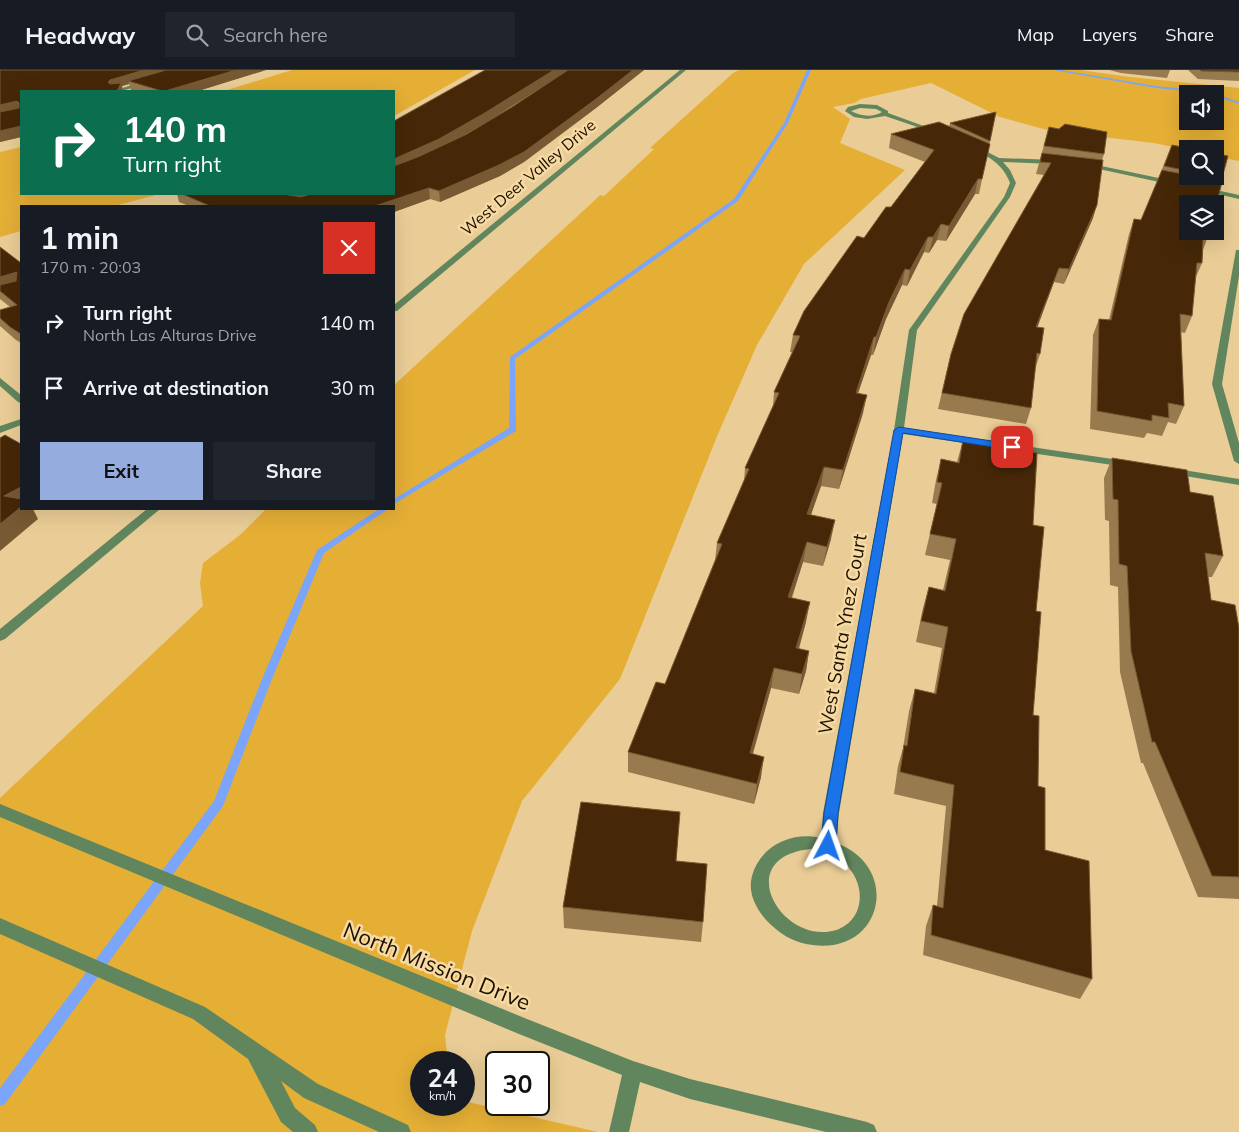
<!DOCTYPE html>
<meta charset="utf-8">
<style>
:root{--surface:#171b24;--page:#20242c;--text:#f1f3f6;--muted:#9ea1a6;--line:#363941;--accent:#95acdf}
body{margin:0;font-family:Mulish,sans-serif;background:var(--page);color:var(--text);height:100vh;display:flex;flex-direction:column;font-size:19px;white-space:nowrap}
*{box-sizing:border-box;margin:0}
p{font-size:16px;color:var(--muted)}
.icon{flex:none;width:28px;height:28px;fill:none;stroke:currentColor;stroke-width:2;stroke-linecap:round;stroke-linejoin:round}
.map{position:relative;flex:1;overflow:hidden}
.side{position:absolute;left:20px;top:135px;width:375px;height:305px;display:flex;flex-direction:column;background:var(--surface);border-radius:0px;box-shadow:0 5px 20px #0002}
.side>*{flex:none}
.hud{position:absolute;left:20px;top:20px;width:375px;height:105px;border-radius:0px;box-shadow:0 5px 20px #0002;background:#0b6e4f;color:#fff;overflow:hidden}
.buttons{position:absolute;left:1179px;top:15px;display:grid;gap:10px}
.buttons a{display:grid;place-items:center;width:45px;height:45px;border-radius:0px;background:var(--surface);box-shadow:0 5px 20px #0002;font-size:25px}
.speed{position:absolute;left:410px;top:981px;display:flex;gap:10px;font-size:25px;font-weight:700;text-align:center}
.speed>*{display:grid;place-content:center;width:65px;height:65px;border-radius:50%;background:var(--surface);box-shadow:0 5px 20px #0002;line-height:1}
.speed small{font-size:12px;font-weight:400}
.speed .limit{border:2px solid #111;border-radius:8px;background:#fff;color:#111}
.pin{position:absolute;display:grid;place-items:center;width:42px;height:42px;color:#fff;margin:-21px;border-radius:10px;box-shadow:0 2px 8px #0006}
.me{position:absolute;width:55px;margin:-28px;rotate:4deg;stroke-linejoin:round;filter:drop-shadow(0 0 4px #0008)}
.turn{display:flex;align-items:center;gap:18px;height:105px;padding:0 20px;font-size:22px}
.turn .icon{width:65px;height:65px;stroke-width:2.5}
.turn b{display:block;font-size:35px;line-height:42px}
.round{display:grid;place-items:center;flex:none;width:52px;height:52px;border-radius:0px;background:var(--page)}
.headline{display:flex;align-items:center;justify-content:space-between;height:85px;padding:0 20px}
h1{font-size:30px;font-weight:700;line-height:38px}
.cta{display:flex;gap:10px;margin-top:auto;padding:10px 20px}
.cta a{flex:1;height:58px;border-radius:0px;background:var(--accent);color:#111;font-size:20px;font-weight:700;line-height:58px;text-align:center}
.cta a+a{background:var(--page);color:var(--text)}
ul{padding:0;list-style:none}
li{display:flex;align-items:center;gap:15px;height:65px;padding:0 20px}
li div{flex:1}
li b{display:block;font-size:19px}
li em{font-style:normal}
header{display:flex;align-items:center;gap:30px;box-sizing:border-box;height:70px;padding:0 25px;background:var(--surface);border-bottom:1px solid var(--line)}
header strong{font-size:24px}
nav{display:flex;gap:28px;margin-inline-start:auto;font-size:18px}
.search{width:350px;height:45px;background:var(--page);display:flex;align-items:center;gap:12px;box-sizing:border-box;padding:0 18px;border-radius:0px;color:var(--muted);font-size:19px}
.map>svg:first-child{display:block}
.green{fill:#e5af36;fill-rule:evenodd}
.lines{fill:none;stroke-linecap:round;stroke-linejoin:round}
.stream{fill:#7ba5f8;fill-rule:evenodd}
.minor{fill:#61865e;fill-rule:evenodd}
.wall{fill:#987a4f;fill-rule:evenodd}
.shaded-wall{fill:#775a33}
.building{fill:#462808;stroke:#775a33}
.route{fill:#1a73e8;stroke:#114b97}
.labels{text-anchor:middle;stroke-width:5;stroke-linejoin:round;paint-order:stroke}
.far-street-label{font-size:16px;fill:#1b1100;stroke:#f7daa3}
.street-label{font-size:19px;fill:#1b1100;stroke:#f7daa3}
.near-street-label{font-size:22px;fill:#1b1100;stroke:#f7daa3}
</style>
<header>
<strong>Headway</strong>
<div class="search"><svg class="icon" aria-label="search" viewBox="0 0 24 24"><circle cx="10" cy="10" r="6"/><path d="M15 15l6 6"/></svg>Search here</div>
<nav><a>Map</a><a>Layers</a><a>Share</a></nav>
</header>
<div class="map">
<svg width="1239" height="1062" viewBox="0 0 1239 1062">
<rect width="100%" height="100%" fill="#eacd96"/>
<g class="green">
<path d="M 292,0 L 475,0 L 394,46 L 394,21 L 224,21 Z"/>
<path d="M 739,0 L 1080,0 L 1130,7 L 1239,18 L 1239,91 L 1215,86 L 1215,79 L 1188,79 L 1187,80 L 1154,73 L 1051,61 L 1000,47 L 931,13 L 861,29 L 854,33 L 833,37 L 850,49 L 840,73 L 905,100 L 804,194 L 757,275 L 718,364 L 620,609 L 522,731 L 472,861 L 445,965 L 448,992 L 421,992 L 421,1035 L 464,1035 L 464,1031 L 598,1062 L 0,1062 L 0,728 L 203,536 L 200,513 L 203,493 L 240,465 L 266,439 L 394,439 L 394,315 L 595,130 L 600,125 L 604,126 L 654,79 L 650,78 L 733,3 ZM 1188,24 L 1215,24 L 1215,51 L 1188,51 Z"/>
<path d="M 21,77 L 21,124 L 160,124 L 114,136 L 21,136 L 21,161 L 0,167 L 0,82 Z"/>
</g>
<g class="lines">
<g class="stream">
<path d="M 807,0 L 811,0 L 788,53 L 738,131 L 515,289 L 516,361 L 394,434 L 394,429 L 509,358 L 510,287 L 734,129 L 784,53 Z"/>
<path d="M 1053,0 L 1061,0 L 1156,16 L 1206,21 L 1207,21 L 1239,32 L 1239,34 L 1215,26 L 1215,24 L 1156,18 Z"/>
<path d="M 379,439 L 388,439 L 324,483 L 272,609 L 223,736 L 5,1034 L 0,1036 L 0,1018 L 214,731 L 262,609 L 317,480 Z"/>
</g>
<g class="minor">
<path d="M 680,0 L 686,0 L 397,241 L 394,241 L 394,235 Z"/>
<path d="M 145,11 L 147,14 L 121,21 L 113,21 Z"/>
<path d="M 860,34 L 877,35 L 888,41 L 888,43 L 940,62 L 935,63 L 885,46 L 867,49 L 854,47 L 845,41 L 848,37 ZM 860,38 L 876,39 L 882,42 C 872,48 861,46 851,41 Z"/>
<path d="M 974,75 L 999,88 L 1055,90 L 1058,92 L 1055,94 L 1003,92 L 1010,100 L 1016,113 L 1010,127 L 917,260 L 904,358 L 1126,391 L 1131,394 L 1126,397 L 903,364 L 839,743 L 836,773 C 905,798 881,893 802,873 C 776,866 744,835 752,806 C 760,776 792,761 821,768 L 823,743 L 894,360 L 909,260 L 1004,127 L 1010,113 C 1003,94 989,87 972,78 ZM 811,779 C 825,782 838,786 848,797 C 865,815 865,848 839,859 C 784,880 728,787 811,779 Z"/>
<path d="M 1087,93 L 1173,111 L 1176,113 L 1173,115 L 1085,96 L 1084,95 Z"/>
<path d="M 1202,117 L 1239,125 L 1239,129 L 1200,120 L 1199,119 Z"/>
<path d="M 1236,180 L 1239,180 L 1239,206 L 1222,314 L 1239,373 L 1239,394 L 1234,391 L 1212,314 Z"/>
<path d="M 0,308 L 21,325 L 21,333 L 18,332 L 0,316 Z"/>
<path d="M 21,349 L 21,355 L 0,363 L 0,356 Z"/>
<path d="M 1171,398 L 1239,409 L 1239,415 L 1167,403 L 1166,401 Z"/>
<path d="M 147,439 L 160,439 L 5,569 L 0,571 L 0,559 Z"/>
<path d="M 0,734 L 527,949 L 633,991 L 690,1009 L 867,1052 L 874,1055 L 877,1062 L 826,1062 L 690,1029 L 640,1012 L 629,1062 L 609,1062 L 622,1005 L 519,964 L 0,747 Z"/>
<path d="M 0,848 L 205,937 L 318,1014 L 408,1055 L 411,1062 L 379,1062 L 304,1028 L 281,1011 L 295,1038 L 315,1055 L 318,1062 L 293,1062 L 281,1052 L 248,989 L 193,949 L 0,864 Z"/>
</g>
</g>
<g class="wall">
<path d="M 0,0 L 266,0 L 198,21 L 135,21 L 131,20 L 129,14 L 122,16 L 123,21 L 21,21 L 21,67 L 0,72 Z"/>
<path d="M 485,0 L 644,0 L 596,38 L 524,92 L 500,106 L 440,132 L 430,129 L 394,142 L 394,136 L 189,136 L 179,132 L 177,124 L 394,124 L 394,51 ZM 556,8 L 512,37 L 491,49 Z"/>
<path d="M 1109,0 L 1170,0 L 1167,8 L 1121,3 Z"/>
<path d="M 1188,0 L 1239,0 L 1239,11 L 1198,9 Z"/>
<path d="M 996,42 L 979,124 L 975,124 L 946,171 L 937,170 L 929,183 L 924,182 L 907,216 L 902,215 L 886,249 L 873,285 L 871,285 L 858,323 L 863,343 L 839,419 L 821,416 L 811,445 L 831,469 L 823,496 L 803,492 L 792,528 L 806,552 L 799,579 L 809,581 L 806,601 L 799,624 L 771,618 L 753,684 L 761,707 L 754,734 L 628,702 L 628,682 L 665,614 L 715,490 L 717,473 L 744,412 L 745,398 L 773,336 L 774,322 L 792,282 L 790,282 L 793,265 L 864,168 L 891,137 L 925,92 L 889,78 L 891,64 L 949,57 L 950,53 Z"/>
<path d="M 1049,57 L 1104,84 L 1102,90 L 1093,148 L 1064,214 L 1054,212 L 1037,257 L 1040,284 L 1035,299 L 1031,338 L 1026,354 L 938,339 L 951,284 L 1044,105 L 1036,104 Z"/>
<path d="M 1172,75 L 1188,79 L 1188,106 L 1215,106 L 1222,108 L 1215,138 L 1215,134 L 1188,134 L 1207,169 L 1203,180 L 1202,193 L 1195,209 L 1192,246 L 1185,263 L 1180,262 L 1184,336 L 1176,354 L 1168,352 L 1162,366 L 1147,363 L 1144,368 L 1090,359 L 1093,265 L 1099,249 L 1109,250 L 1129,164 L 1134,149 L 1141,150 Z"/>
<path d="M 0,177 L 21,193 L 21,273 L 16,270 L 0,256 L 0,240 L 10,237 L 0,229 Z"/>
<path d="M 963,370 L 1033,455 L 1036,541 L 1033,645 L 1038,716 L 1045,780 L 1092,909 L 1080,929 L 923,885 L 926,856 L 933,835 L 937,836 L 946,736 L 894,724 L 898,696 L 903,678 L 909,641 L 915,619 L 934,623 L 942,578 L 916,572 L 923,538 L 929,517 L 943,520 L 950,490 L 925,485 L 937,434 L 932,433 L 936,410 L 941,389 L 957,392 Z"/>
<path d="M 1112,388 L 1190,422 L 1223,486 L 1212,507 L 1208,507 L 1211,530 L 1239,558 L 1239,829 L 1198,827 L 1143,693 L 1141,693 L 1120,602 L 1118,517 L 1110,515 L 1109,451 L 1105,450 L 1104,408 Z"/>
<path d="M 680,742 L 676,791 L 703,852 L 701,872 L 564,858 L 563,837 Z"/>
</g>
<g class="shaded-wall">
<path d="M 144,0 L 176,0 L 128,11 L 129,14 L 122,16 L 123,21 L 117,21 L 112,19 L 108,12 L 110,10 Z"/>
<path d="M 236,0 L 266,0 L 198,21 L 165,21 Z"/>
<path d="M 554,0 L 569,0 L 484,54 L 440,79 L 394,100 L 394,89 Z"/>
<path d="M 633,0 L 644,0 L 596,38 L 524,92 L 500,106 L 440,132 L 439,121 Z"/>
<path d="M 17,31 L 21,40 L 0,45 L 0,35 Z"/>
<path d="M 21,56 L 21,67 L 0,72 L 0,61 Z"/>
<path d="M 978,109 L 975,124 L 946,171 L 949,156 Z"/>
<path d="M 429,118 L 430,129 L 394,142 L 394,136 L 375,136 Z"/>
<path d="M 289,124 L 325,124 L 291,134 L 288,125 Z"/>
<path d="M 1097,135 L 1093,148 L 1064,214 L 1069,199 Z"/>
<path d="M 941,154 L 937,170 L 929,183 L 933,167 Z"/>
<path d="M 928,167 L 924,182 L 907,216 L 910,200 Z"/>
<path d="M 1059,198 L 1054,212 L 1032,272 L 1036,257 Z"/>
<path d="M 905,199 L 902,215 L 886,249 L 873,285 L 876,267 L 889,232 Z"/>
<path d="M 17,202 L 21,212 L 0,220 L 0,207 Z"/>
<path d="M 874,267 L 871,285 L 852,341 L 856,323 Z"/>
<path d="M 867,325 L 863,343 L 839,419 L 843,400 Z"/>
<path d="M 824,397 L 821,416 L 804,464 L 807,444 Z"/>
<path d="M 21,417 L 21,439 L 33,439 L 38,449 L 0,481 L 0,454 L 4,426 Z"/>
<path d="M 835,450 L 831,469 L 823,496 L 827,477 Z"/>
<path d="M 807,472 L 803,492 L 785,547 L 788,527 Z"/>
<path d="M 810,532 L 806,552 L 793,598 L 796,578 Z"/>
<path d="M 809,581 L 806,601 L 799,624 L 802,604 Z"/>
<path d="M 774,598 L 771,618 L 747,703 L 750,683 Z"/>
<path d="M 764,687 L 761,707 L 754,734 L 757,714 Z"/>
</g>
<g class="building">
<path d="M 0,0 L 144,0 L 110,10 L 108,12 L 110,14 L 121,13 L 117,21 L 21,21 L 21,56 L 0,61 L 0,42 L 19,38 L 19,33 L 17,31 L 0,35 Z"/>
<path d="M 166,0 L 236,0 L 165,21 L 162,21 L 128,11 Z"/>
<path d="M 485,0 L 554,0 L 483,44 L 439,69 L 394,89 L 394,51 Z"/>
<path d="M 568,0 L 633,0 L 596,29 L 524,82 L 499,95 L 439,121 L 429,118 L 375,136 L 210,136 L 182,124 L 289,124 L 288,125 L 301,127 L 311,124 L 394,124 L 394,96 L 420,86 L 467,64 L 512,37 Z"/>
<path d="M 1200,0 L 1239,0 L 1239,2 L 1201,1 Z"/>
<path d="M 996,42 L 990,71 L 950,53 Z"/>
<path d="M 939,52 L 990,74 L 982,109 L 978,109 L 949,156 L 941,154 L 933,167 L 928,167 L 910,200 L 905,199 L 889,232 L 876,267 L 874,267 L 856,323 L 867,325 L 843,400 L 824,397 L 807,444 L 835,450 L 827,477 L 807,472 L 788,527 L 810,532 L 796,578 L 809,581 L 802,604 L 774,598 L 750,683 L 764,687 L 757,714 L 628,682 L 656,612 L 665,614 L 722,474 L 717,473 L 749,399 L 745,398 L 779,323 L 774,322 L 800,266 L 793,265 L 804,241 L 857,166 L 864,168 L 886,137 L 891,137 L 934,80 L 891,64 Z"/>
<path d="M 1065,54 L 1107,62 L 1104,84 L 1044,76 L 1049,57 L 1059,59 Z"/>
<path d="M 1172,75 L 1193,79 L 1188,79 L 1188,101 L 1164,96 Z"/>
<path d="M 1042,83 L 1103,90 L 1097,135 L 1069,199 L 1059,198 L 1036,257 L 1044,258 L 1040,284 L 1037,283 L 1031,338 L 942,323 L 951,284 L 964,244 L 1051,93 L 1040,92 Z"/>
<path d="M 1215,83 L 1228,86 L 1222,108 L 1214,106 L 1215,106 Z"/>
<path d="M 1162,100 L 1188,105 L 1188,106 L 1194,106 L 1222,112 L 1216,136 L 1215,136 L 1215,134 L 1188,134 L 1188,161 L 1208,161 L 1207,169 L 1203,169 L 1202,193 L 1197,193 L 1192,246 L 1180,244 L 1184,336 L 1168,333 L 1169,348 L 1152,345 L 1152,351 L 1097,341 L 1099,249 L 1111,250 L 1134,149 L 1141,150 Z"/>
<path d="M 0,177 L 21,193 L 21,264 L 10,257 L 0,248 L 0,240 L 17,235 L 0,221 L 0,215 L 16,211 L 17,202 L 0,207 Z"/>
<path d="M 5,365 L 21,374 L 21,417 L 4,426 L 21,429 L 21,437 L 0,454 L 0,368 Z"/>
<path d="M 963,370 L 1037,383 L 1033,455 L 1044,457 L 1036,541 L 1041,542 L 1033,645 L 1039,646 L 1038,716 L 1045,718 L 1045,780 L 1089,791 L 1092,909 L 931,865 L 933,835 L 943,838 L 954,715 L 900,702 L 904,675 L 907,676 L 915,619 L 936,624 L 948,557 L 921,551 L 929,517 L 945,521 L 956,469 L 930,464 L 942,413 L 937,412 L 941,389 L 959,393 Z"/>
<path d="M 1112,388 L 1187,400 L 1190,422 L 1213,426 L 1223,486 L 1205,483 L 1211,530 L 1235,535 L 1239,558 L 1239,807 L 1212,806 L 1155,672 L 1152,672 L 1131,581 L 1127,496 L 1119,494 L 1118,430 L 1113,429 Z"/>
<path d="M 581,732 L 680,742 L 676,791 L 707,794 L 703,852 L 563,837 Z"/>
</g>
<path class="route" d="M 899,357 L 1012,374 L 1017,377 L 1012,380 L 903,363 L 838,743 L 836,776 L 833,781 L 828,783 L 823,781 L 821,776 L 824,743 L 894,360 Z"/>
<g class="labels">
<g class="far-street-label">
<text transform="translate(528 107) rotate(-40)" y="6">West Deer Valley Drive</text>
</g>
<g class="street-label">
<text transform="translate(842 564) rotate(-80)" y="7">West Santa Ynez Court</text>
</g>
<g class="near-street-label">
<text transform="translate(437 896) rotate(22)" y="8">North Mission Drive</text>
</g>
</g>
</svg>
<div class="buttons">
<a><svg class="icon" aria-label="sound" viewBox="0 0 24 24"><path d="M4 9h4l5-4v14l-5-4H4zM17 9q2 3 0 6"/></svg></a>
<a><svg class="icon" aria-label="search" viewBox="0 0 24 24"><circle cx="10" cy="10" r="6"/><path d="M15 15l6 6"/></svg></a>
<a><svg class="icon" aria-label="layers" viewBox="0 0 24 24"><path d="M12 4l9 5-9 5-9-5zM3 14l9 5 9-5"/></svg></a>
</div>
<div class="speed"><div>24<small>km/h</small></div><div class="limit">30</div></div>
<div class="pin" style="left:1012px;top:377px;background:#d93025"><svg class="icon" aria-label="arrive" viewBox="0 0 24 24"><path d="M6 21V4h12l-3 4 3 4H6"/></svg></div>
<svg class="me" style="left:828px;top:776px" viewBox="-20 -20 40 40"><path d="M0-17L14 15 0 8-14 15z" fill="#1a73e8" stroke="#fff" stroke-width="4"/></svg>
<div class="hud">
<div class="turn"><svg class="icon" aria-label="right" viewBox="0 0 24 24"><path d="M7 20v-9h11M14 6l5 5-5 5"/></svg><div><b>140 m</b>Turn right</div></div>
</div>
<section class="side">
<div class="headline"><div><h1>1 min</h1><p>170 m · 20:03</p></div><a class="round" style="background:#d93025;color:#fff"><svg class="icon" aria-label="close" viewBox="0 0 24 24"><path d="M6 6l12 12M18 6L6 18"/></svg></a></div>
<ul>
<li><svg class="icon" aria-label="right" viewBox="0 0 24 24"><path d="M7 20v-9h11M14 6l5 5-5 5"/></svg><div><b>Turn right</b><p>North Las Alturas Drive</p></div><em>140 m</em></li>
<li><svg class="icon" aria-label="arrive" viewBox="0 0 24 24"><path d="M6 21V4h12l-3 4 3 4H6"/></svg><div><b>Arrive at destination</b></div><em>30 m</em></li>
</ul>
<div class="cta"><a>Exit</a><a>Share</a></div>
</section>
</div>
